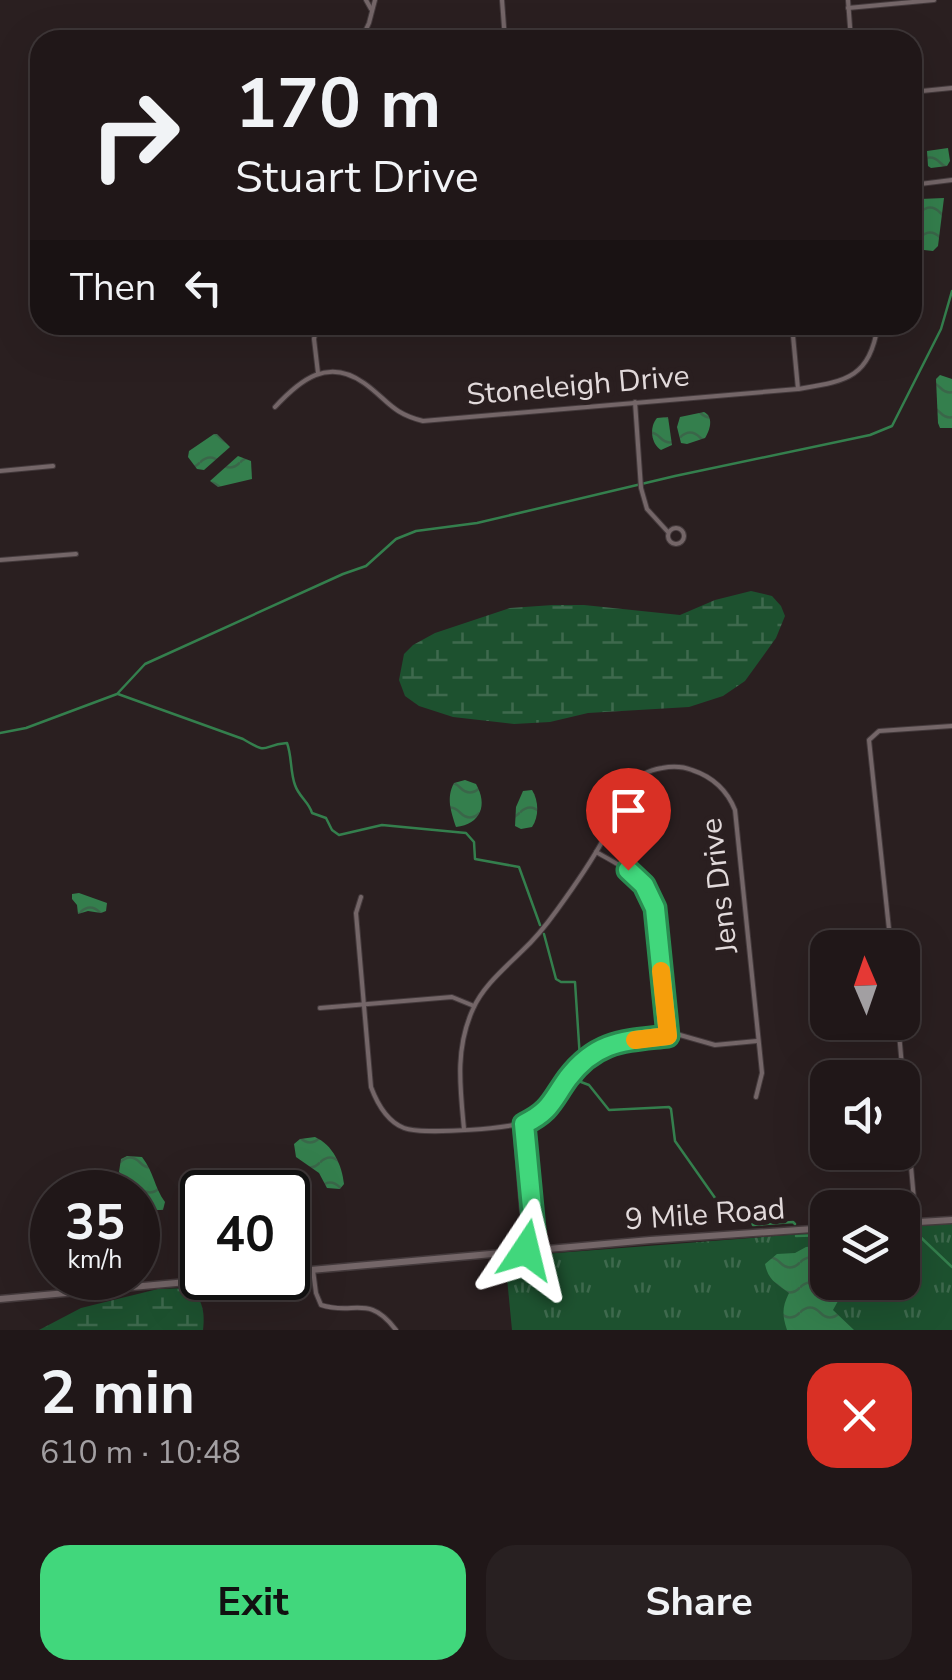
<!DOCTYPE html>
<meta charset="utf-8">
<style>
:root{--surface:#201718;--page:#282021;--text:#f1f3f6;--muted:#a29fa2;--line:#3d3637;--accent:#41d77c}
body{margin:0;font-family:"Nunito Sans",sans-serif;background:var(--page);color:var(--text);height:100vh;display:flex;flex-direction:column;font-size:38px;white-space:nowrap}
*{box-sizing:border-box;margin:0}
p{font-size:32px;color:var(--muted)}
.icon{flex:none;width:55px;height:55px;fill:none;stroke:currentColor;stroke-width:2;stroke-linecap:round;stroke-linejoin:round}
.map{position:relative;height:1330px;overflow:hidden}
.details{display:flex;flex-direction:column;background:var(--surface);flex:1}
.details>*{flex:none}
.guide{position:absolute;left:30px;top:30px;width:892px;height:305px;border-radius:30px;box-shadow:0 10px 40px #0002,0 0 0 2px var(--line);background:#201718;color:var(--text);overflow:hidden}
.needle{width:65px;rotate:358deg}
.controls{position:absolute;left:810px;top:930px;display:grid;gap:20px}
.controls a{display:grid;place-items:center;width:110px;height:110px;border-radius:20px;background:var(--surface);box-shadow:0 10px 40px #0002,0 0 0 2px var(--line);font-size:50px}
.speed{position:absolute;left:30px;top:1170px;display:flex;gap:20px;font-size:50px;font-weight:700;text-align:center}
.speed>*{display:grid;place-content:center;width:130px;height:130px;border-radius:50%;background:var(--surface);box-shadow:0 10px 40px #0002,0 0 0 2px var(--line);line-height:1}
.speed small{font-size:25px;font-weight:400}
.speed .limit{border:5px solid #111;border-radius:15px;background:#fff;color:#111}
.pin{position:absolute;display:grid;place-items:center;width:85px;height:85px;color:#fff;margin:-102px -42px;border-radius:50% 50% 50% 0;rotate:-45deg;box-shadow:0 0 10px #0007}
.pin .icon{rotate:45deg}
.me{position:absolute;width:110px;margin:-55px;rotate:10deg;stroke-linejoin:round;filter:drop-shadow(0 0 8px #0008)}
.turn{display:flex;align-items:center;gap:35px;height:210px;padding:0 40px;font-size:45px}
.turn .icon{width:130px;height:130px;stroke-width:2.5}
.turn b{display:block;font-size:70px;line-height:85px}
.then{display:flex;align-items:center;height:95px;padding:0 40px;background:#0003;gap:20px;font-size:38px}
.round{display:grid;place-items:center;flex:none;width:105px;height:105px;border-radius:30px;background:var(--page)}
.overview{display:flex;align-items:center;justify-content:space-between;height:170px;padding:0 40px}
h1{font-size:60px;font-weight:700;line-height:75px}
.primary-button{display:flex;gap:20px;margin-top:auto;padding:20px 40px}
.primary-button a{flex:1;height:115px;border-radius:30px;background:var(--accent);color:#111;font-size:40px;font-weight:700;line-height:115px;text-align:center}
.primary-button a+a{background:var(--page);color:var(--text)}
.map>svg:first-child{display:block}
.grass{fill:url(#grass-tufts)}
.wetland{fill:url(#wetland-marsh)}
.water{fill:url(#water-waves)}
.lines{fill:none;stroke-linecap:round;stroke-linejoin:round}
.stream{stroke:#347f4d;stroke-width:2.5}
.street-casing{stroke:#443a3c;stroke-width:6}
.secondary-casing{stroke:#443a3c;stroke-width:9}
.street{stroke:#746668;stroke-width:4}
.secondary{stroke:#746668;stroke-width:6}
.route-casing{stroke:#2a8c51;stroke-width:25}
.route{stroke:#41d77c;stroke-width:18}
.slow{stroke:#f59e0b;stroke-width:18}
.labels{text-anchor:middle;stroke-width:10;stroke-linejoin:round;paint-order:stroke}
.street-label{font-size:30px;fill:#e2dadb;stroke:#2a1f20}
</style>
<div class="map">
<svg width="952" height="1330" viewBox="0 0 952 1330">
<defs>
<pattern id="grass-tufts" width="24" height="20" patternUnits="userSpaceOnUse" patternTransform="scale(2.5)"><rect width="24" height="20" fill="#1d512f"/><path d="M3 7l-1-3M5 7V3M7 7l1-3M15 17l-1-3M17 17v-4M19 17l1-3" fill="none" stroke="#3e694d"/></pattern>
<pattern id="wetland-marsh" width="20" height="14" patternUnits="userSpaceOnUse" patternTransform="scale(2.5)"><rect width="20" height="14" fill="#1d512f"/><path d="M1 5h8M5 5V1M11 12h8M15 12V8" fill="none" stroke="#3e694d"/></pattern>
<pattern id="water-waves" width="16" height="10" patternUnits="userSpaceOnUse" patternTransform="scale(2.5)"><rect width="16" height="10" fill="#347f4d"/><path d="M0 5q4-4 8 0t8 0" fill="none" stroke="#3a6649"/></pattern>
</defs>
<rect width="100%" height="100%" fill="#2a1f20"/>
<path class="grass" d="M 952,1223 L 952,1330 L 512,1330 L 505,1257 L 827,1232 L 828,1282 L 902,1282 L 903,1227 Z"/>
<g class="wetland">
<path d="M 751,591 L 772,596 L 781,606 L 785,616 L 776,638 L 745,681 L 723,696 L 689,707 L 588,713 L 550,722 L 514,724 L 453,717 L 419,706 L 405,696 L 399,680 L 404,654 L 413,645 L 435,633 L 510,608 L 553,605 L 584,605 L 680,615 L 715,600 Z"/>
<path d="M 190,1288 C 203,1300 205,1313 203,1330 L 39,1330 L 81,1308 L 158,1289 Z"/>
</g>
<g class="water">
<path d="M 948,148 L 950,161 L 947,166 L 931,168 L 928,166 L 927,151 Z"/>
<path d="M 944,198 L 938,246 L 933,251 L 924,250 L 920,199 Z"/>
<path d="M 940,375 L 952,379 L 952,428 L 940,428 L 938,423 L 936,379 Z"/>
<path d="M 704,412 C 714,417 710,430 705,438 L 687,444 L 681,443 L 677,427 L 680,417 Z"/>
<path d="M 668,417 L 672,445 L 661,450 C 651,444 649,427 657,418 Z"/>
<path d="M 214,434 L 217,434 L 230,447 L 204,470 L 197,469 L 188,457 L 189,451 Z"/>
<path d="M 238,456 L 251,461 L 252,479 L 218,487 L 210,481 Z"/>
<path d="M 465,780 L 476,784 C 488,805 481,824 456,827 C 451,811 446,798 454,783 Z"/>
<path d="M 532,790 C 539,801 539,817 532,827 L 521,829 L 515,826 L 516,807 L 523,791 Z"/>
<path d="M 79,893 L 107,903 L 106,911 L 101,913 L 88,911 L 78,914 L 77,905 L 72,899 L 72,894 Z"/>
<path d="M 315,1137 C 333,1145 342,1165 344,1184 L 340,1189 L 327,1188 L 319,1173 L 296,1157 L 294,1144 L 300,1139 Z"/>
<path d="M 127,1156 L 142,1157 C 154,1172 154,1187 165,1202 L 163,1210 L 152,1210 L 142,1204 L 141,1194 L 119,1172 L 121,1159 Z"/>
<path d="M 297,1174 C 310,1188 311,1215 288,1217 L 288,1192 L 258,1192 L 258,1190 L 288,1184 L 291,1175 Z"/>
<path d="M 817,1246 L 827,1249 L 828,1282 L 843,1283 L 850,1291 L 838,1301 L 833,1310 L 854,1330 L 787,1330 C 782,1315 782,1307 789,1293 C 777,1284 768,1280 765,1264 L 777,1254 L 795,1253 L 806,1247 Z"/>
</g>
<g class="lines">
<g class="stream">
<path d="M 118,694 L 243,739 C 271,756 260,745 287,743 C 292,756 290,771 295,785 C 299,797 309,802 312,813 L 326,818 L 332,830 L 339,835 L 382,825 L 466,833 L 474,842 L 475,859 L 519,867 L 540,925"/>
<path d="M 0,733 L 26,728 L 117,694 L 145,664 L 343,574 L 366,566 L 396,539 L 416,531 L 477,523 L 675,476 L 870,435 L 892,426 L 941,329 L 952,291"/>
<path d="M 544,934 L 556,979 L 561,982 L 575,982 L 580,1059"/>
<path d="M 582,1069 L 581,1082 L 589,1085 L 609,1110 L 669,1107 L 671,1109 L 675,1141 L 720,1205 L 745,1206 L 753,1225 L 793,1222 L 795,1224"/>
<path d="M 902,1230 L 913,1230 L 952,1267"/>
<path d="M 796,1236 L 828,1235"/>
</g>
<defs>
<g id="street">
<path d="M 366,0 L 371,9"/>
<path d="M 502,0 L 505,40"/>
<path d="M 848,0 L 851,40"/>
<path d="M 848,8 L 934,0"/>
<path d="M 361,40 L 369,23 L 375,0"/>
<path d="M 912,92 L 952,88"/>
<path d="M 912,185 L 952,180"/>
<path d="M 317,325 L 314,339 L 318,373"/>
<path d="M 792,325 L 798,389"/>
<path d="M 635,402 L 641,488 L 647,509 L 668,532"/>
<path d="M 275,407 C 300,380 328,357 364,383 C 388,400 391,413 423,421 L 798,389 C 846,381 869,379 878,325"/>
<path d="M 0,471 L 53,466"/>
<circle cx="676" cy="536" r="8"/>
<path d="M 0,560 L 76,554"/>
<path d="M 596,852 C 625,868 642,875 655,908 L 668,1036"/>
<path d="M 361,897 L 356,913 L 371,1087 C 377,1103 386,1121 404,1128 C 422,1135 518,1129 534,1119 C 552,1108 557,1093 569,1078 C 579,1064 595,1052 611,1043 L 680,1035 L 715,1045 L 757,1041"/>
<path d="M 891,948 L 869,740 L 879,731 L 952,726"/>
<path d="M 320,1008 L 452,997 L 474,1006"/>
<path d="M 898,1022 L 916,1222"/>
<path d="M 515,1125 L 525,1250"/>
<path d="M 524,1125 L 537,1249"/>
<path d="M 464,1129 C 460,1087 455,1048 473,1009 C 483,986 505,968 522,951 C 535,939 547,924 557,910 C 573,888 590,864 603,840 C 618,809 623,774 662,768 C 672,766 682,766 692,770 C 713,777 727,790 735,810 L 762,1073 L 756,1097"/>
<path d="M 313,1270 L 316,1293 L 321,1305 C 354,1316 368,1293 396,1330"/>
</g>
<g id="secondary">
<path d="M 902,1223 L 952,1220"/>
<path d="M 288,1272 L 650,1240 L 828,1228"/>
<path d="M 0,1299 L 231,1278"/>
</g>
</defs>
<use href="#street" class="street-casing"/>
<use href="#secondary" class="secondary-casing"/>
<use href="#street" class="street"/>
<use href="#secondary" class="secondary"/>
</g>
<g class="lines">
<defs>
<path id="route" d="M 526,1250 L 536,1250 L 524,1124 C 551,1111 552,1100 568,1078 C 597,1040 625,1041 668,1036 L 655,908 L 644,885 L 628,870"/>
</defs>
<use href="#route" class="route-casing"/>
<use href="#route" class="route"/>
<path class="slow" d="M 635,1040 L 668,1036 L 661,971"/>
</g>
<g class="labels">
<g class="street-label">
<text transform="translate(578 385) rotate(-5)" y="10">Stoneleigh Drive</text>
<text transform="translate(719 886) rotate(-97)" y="10">Jens Drive</text>
<text transform="translate(705 1214) rotate(-4)" y="10">9 Mile Road</text>
</g>
</g>
</svg>
<div class="controls">
<a><svg class="needle" viewBox="-14 -14 28 28"><path d="M0-13l5 13h-10z" fill="#e53935"/><path d="M0 13l5-13h-10z" fill="#a29fa2"/></svg></a>
<a><svg class="icon" aria-label="sound" viewBox="0 0 24 24"><path d="M4 9h4l5-4v14l-5-4H4zM17 9q2 3 0 6"/></svg></a>
<a><svg class="icon" aria-label="layers" viewBox="0 0 24 24"><path d="M12 4l9 5-9 5-9-5zM3 14l9 5 9-5"/></svg></a>
</div>
<div class="speed"><div>35<small>km/h</small></div><div class="limit">40</div></div>
<div class="pin" style="left:628px;top:870px;background:#d93025"><svg class="icon" aria-label="arrive" viewBox="0 0 24 24"><path d="M6 21V4h12l-3 4 3 4H6"/></svg></div>
<svg class="me" style="left:526px;top:1250px" viewBox="-20 -20 40 40"><path d="M0-17L14 15 0 8-14 15z" fill="#41d77c" stroke="#fff" stroke-width="4"/></svg>
<div class="guide">
<div class="turn"><svg class="icon" aria-label="right" viewBox="0 0 24 24"><path d="M7 20v-9h11M14 6l5 5-5 5"/></svg><div><b>170 m</b>Stuart Drive</div></div>
<div class="then">Then<svg class="icon" aria-label="left" viewBox="0 0 24 24"><path d="M17 20v-9H6M10 6l-5 5 5 5"/></svg></div>
</div>
</div>
<section class="details">
<div class="overview"><div><h1>2 min</h1><p>610 m · 10:48</p></div><a class="round" style="background:#d93025;color:#fff"><svg class="icon" aria-label="close" viewBox="0 0 24 24"><path d="M6 6l12 12M18 6L6 18"/></svg></a></div>
<div class="primary-button"><a>Exit</a><a>Share</a></div>
</section>
